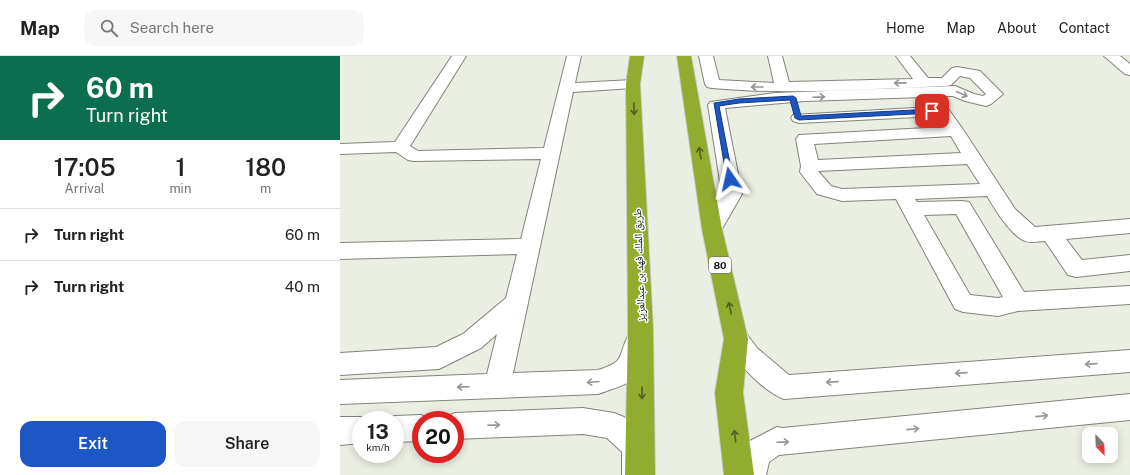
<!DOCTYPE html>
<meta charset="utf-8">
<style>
:root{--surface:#fff;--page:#f6f6f6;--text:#222;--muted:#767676;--line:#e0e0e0;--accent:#1d57c3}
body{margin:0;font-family:"Public Sans","Noto Naskh Arabic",sans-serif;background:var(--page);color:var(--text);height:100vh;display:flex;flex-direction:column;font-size:15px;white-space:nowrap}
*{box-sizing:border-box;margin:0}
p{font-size:13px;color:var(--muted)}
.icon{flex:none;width:22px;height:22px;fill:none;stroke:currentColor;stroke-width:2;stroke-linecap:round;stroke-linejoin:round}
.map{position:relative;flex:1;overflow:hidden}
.drawer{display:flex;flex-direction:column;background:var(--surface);width:340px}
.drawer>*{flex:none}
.hud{background:#0b6e4f;color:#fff;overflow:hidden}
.needle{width:26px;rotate:157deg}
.controls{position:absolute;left:742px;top:371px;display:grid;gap:8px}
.controls a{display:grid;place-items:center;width:36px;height:36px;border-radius:8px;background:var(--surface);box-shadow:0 2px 10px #0003;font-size:20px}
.speed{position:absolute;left:12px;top:355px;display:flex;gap:8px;font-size:20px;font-weight:700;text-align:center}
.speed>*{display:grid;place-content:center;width:52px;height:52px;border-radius:50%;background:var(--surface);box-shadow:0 2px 10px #0003;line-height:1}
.speed small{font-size:10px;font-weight:400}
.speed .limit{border:6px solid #d22;background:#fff;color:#111}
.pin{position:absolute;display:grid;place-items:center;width:34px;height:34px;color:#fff;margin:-17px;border-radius:8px;box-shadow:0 2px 6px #0006}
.me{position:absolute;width:44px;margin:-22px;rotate:349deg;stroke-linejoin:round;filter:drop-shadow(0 0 3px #0008)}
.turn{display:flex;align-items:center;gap:14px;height:84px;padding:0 20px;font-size:18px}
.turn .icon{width:52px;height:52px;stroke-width:2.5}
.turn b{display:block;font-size:28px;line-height:34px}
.eta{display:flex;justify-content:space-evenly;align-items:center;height:68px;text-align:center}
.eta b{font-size:24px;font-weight:600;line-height:28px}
.primary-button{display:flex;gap:8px;margin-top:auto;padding:8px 20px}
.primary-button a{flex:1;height:46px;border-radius:12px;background:var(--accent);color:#fff;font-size:16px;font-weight:600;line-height:46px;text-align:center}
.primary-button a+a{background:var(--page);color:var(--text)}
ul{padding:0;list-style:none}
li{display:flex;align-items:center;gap:12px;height:52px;padding:0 20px;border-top:1px solid var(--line)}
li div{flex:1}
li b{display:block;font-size:15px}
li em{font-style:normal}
header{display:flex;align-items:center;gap:24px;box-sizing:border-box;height:56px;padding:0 20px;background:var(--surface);border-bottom:1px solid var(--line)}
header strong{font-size:19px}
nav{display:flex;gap:22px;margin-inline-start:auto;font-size:14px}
.search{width:280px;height:36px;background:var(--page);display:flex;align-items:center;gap:10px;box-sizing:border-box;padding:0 14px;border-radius:12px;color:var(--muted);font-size:15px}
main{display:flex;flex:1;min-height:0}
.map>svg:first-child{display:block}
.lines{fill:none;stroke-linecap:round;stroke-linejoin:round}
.minor-casing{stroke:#81847a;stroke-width:2}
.highway-casing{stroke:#cbcbca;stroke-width:2}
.minor{fill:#fff;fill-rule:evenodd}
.highway{fill:#92ac30;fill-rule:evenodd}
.oneway{stroke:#959593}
.oneway2{stroke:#526020}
.route{fill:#1d57c3;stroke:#13397f}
.labels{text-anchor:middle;stroke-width:3;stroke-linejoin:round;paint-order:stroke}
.shield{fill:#fff;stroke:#5a5a58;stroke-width:1}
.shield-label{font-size:10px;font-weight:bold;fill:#131410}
.street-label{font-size:11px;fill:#131410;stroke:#fff}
</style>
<header>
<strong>Map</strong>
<div class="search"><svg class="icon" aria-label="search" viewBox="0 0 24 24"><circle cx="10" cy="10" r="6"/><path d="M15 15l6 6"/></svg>Search here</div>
<nav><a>Home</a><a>Map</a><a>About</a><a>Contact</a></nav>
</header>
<main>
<section class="drawer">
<div class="hud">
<div class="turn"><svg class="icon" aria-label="right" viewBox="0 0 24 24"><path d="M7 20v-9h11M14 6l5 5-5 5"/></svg><div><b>60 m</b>Turn right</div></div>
</div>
<div class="eta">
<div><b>17:05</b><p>Arrival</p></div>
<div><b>1</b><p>min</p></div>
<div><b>180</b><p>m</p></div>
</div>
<ul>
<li><svg class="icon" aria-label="right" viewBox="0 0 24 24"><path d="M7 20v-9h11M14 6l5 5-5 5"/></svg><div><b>Turn right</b></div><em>60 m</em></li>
<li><svg class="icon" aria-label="right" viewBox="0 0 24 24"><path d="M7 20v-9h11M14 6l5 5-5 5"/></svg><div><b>Turn right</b></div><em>40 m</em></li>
</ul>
<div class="primary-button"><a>Exit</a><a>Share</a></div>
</section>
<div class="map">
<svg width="790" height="419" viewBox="0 0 790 419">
<rect width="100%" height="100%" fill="#ebefe3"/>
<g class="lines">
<defs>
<g id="minor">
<path d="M 112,0 L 126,0 L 70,90 L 78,95 L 204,92 L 227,0 L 241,0 L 235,27 L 293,24 L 298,25 L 300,28 L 298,31 L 293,32 L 233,36 L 173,317 L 258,314 C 286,305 277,302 288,280 L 297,277 L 306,280 L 310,287 C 299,327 295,325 258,338 L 0,348 L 0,324 L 147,318 L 157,278 L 141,292 L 99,313 L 0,319 L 0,297 L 96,291 L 123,278 L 166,242 L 177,198 L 0,203 L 0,187 L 181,183 L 201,103 L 74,105 L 68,104 L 56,96 L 0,98 L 0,88 L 55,86 Z"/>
<path d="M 359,0 L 373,0 L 379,24 L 434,27 L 428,0 L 442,0 L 449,26 L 573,23 L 556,0 L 570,0 L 588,22 L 602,22 L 612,12 L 617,11 L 640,15 L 663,38 L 651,48 L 646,50 L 625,45 L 613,40 L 599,40 L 624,75 L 675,153 L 695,171 L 790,163 L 790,177 L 726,183 L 742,204 L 790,199 L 790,215 L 736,221 L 728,219 L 705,185 C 698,185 689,188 683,184 C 669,177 655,153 647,140 L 575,143 L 577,146 L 622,145 L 629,146 L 684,236 L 790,230 L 790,248 L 678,255 L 658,260 L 623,256 L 615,253 L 556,143 L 502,145 L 477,138 L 460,116 L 461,110 L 456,83 L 459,79 L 605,71 L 597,60 L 459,67 L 453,65 L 451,62 L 453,59 L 591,51 L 584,41 L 465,45 L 385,52 L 402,138 L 379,178 L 372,180 L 365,178 L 362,173 L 382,138 L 368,49 L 370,46 L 435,37 L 615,30 L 634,38 L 643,40 L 646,38 L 630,22 L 620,20 L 611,29 L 606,30 C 528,33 450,39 372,32 L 367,31 L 365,28 ZM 611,80 L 621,97 L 478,104 L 474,88 ZM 627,108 L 640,128 L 502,133 L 491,130 L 478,115 ZM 616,158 L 663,241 L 658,242 L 630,239 L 584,159 Z"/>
<path d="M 764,0 L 780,0 L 790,8 L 790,19 L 785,18 Z"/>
<path d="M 396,273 L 405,276 L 417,292 L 449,319 L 790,294 L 790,316 L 444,343 C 422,335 394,304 384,283 L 387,276 Z"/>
<path d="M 790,338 L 790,364 L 439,399 L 429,406 L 426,419 L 396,419 L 406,387 L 437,371 L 442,372 Z"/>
<path d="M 243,352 L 274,357 L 284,361 L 306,380 L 311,390 L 312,419 L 282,419 L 282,396 L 267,382 L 243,378 L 115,383 L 115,364 L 103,364 L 105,361 L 115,357 Z"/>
<path d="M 81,359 L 92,364 L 81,364 L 81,385 L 55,386 L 55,364 L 45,363 L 55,360 Z"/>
<path d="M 0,361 L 21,361 L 30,364 L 21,364 L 21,387 L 0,389 Z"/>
</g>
<g id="highway">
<path d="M 290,0 L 304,0 L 300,28 L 313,272 L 315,419 L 285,419 L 288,272 L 286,28 Z"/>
<path d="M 337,0 L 351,0 L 382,173 L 408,283 L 403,337 L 414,419 L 384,419 L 375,337 L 384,283 L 362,173 Z"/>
</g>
</defs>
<use href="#minor" class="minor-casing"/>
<use href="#highway" class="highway-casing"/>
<use href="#minor" class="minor"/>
<use href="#highway" class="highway"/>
</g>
<defs><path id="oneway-shaft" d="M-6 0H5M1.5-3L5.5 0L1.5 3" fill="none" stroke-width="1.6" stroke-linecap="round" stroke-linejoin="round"/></defs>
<g class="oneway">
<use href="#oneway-shaft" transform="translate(560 27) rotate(179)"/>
<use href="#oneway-shaft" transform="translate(417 31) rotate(180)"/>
<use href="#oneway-shaft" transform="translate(622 38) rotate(24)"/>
<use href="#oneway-shaft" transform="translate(479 41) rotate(-2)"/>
<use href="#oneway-shaft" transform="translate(751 308) rotate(176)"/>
<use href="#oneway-shaft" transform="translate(621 317) rotate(176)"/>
<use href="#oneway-shaft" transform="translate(253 326) rotate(175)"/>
<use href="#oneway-shaft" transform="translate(492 326) rotate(176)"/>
<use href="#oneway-shaft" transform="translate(123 331) rotate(178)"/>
<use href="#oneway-shaft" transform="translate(702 360) rotate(-6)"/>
<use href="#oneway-shaft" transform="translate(154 369) rotate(-2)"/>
<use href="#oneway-shaft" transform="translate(573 373) rotate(-6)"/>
<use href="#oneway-shaft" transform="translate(443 386) rotate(-2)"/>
</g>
<g class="oneway2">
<use href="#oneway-shaft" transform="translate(294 53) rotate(88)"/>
<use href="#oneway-shaft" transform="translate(360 97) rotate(-99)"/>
<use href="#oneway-shaft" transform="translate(390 252) rotate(-102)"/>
<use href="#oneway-shaft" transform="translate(302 337) rotate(90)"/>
<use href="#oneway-shaft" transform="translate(395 380) rotate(-97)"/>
</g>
<path class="route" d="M 453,40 L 456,42 L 461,60 L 592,53 L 595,55 L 592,57 L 459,64 L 455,62 L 450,44 L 399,47 L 379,50 L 393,123 L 390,126 L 387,125 L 374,47 L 399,43 Z"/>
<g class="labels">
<rect class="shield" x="369" y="201" width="22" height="16" rx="3"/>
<g class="shield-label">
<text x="380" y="213">80</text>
</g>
<g class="street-label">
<text transform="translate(299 209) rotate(-92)" y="4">طريق الملك فهد بن عبدالعزيز</text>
</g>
</g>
</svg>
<div class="controls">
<a><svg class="needle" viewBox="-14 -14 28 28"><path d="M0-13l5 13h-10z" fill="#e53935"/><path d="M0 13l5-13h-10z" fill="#767676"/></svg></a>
</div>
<div class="speed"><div>13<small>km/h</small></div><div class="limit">20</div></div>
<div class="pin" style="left:592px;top:55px;background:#d93025"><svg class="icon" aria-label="arrive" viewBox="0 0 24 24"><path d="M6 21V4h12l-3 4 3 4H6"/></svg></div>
<svg class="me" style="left:390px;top:123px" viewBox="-20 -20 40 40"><path d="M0-17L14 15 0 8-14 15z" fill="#1d57c3" stroke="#fff" stroke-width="4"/></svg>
</div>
</main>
